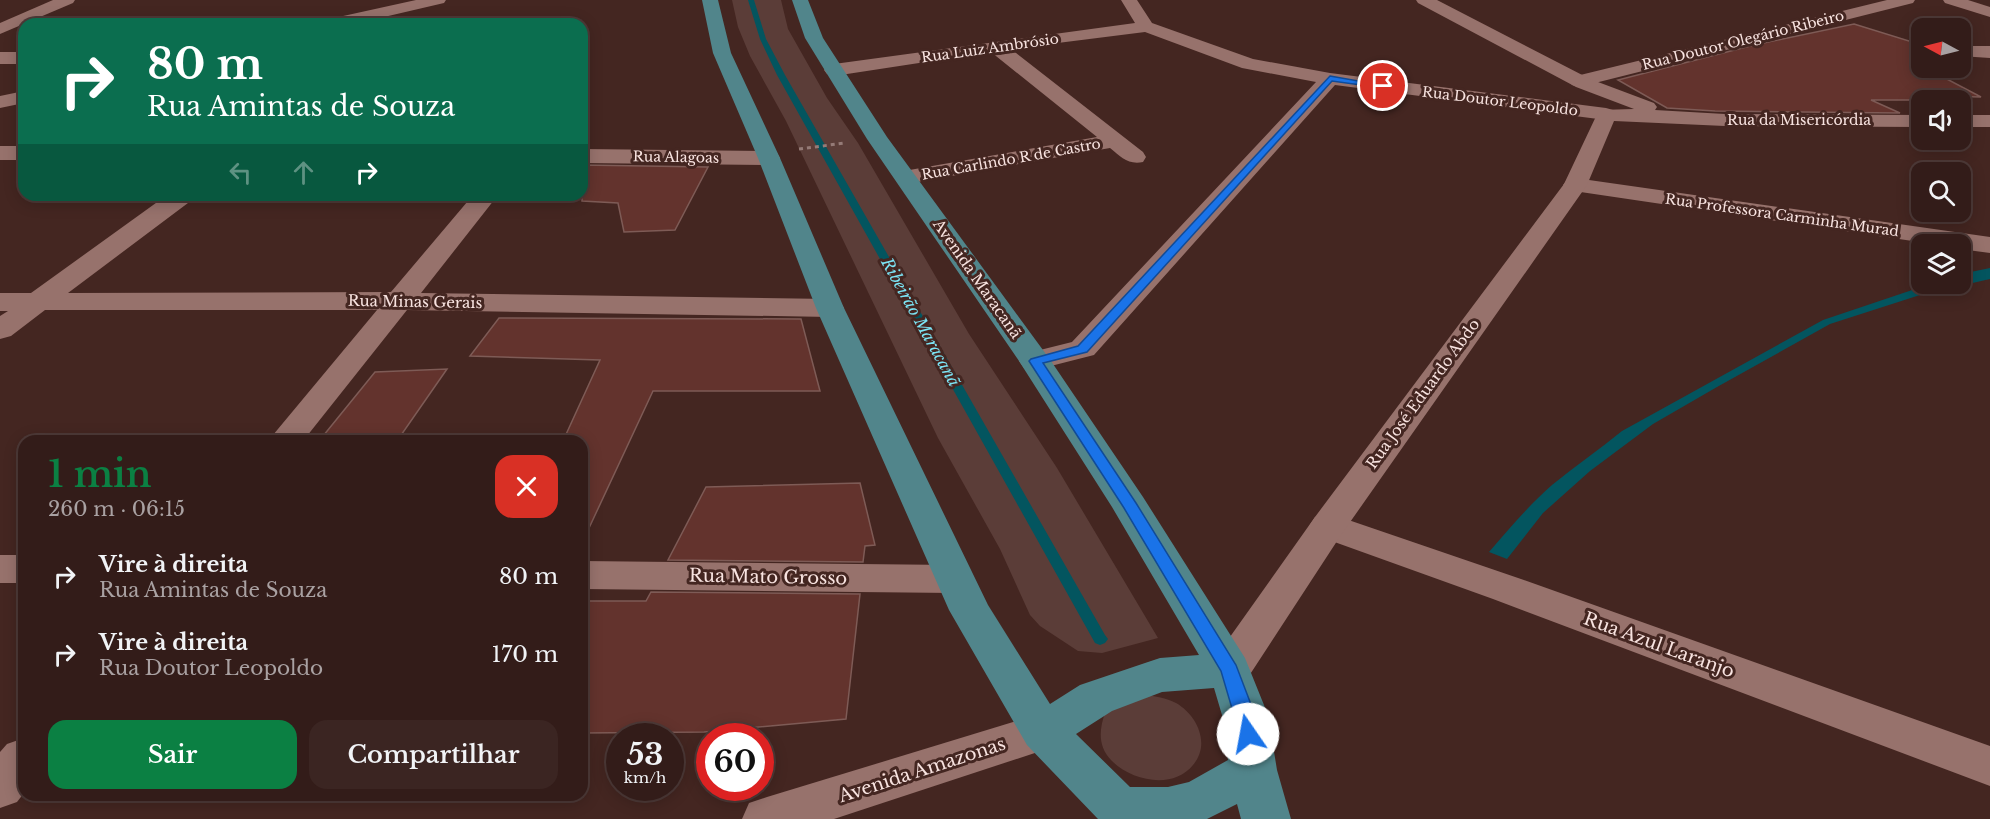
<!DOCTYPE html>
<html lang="pt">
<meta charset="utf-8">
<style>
:root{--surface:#331c19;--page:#3b2522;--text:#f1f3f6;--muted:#a9a1a2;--line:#4e3a38;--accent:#0b8043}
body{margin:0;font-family:"Libre Baskerville",serif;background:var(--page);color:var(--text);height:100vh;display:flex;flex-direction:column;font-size:22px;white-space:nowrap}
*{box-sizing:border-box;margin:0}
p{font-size:20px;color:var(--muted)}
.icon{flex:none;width:33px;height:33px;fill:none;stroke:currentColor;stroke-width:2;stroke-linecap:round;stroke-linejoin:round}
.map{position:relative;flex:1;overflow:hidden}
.sheet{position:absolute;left:18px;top:435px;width:570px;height:366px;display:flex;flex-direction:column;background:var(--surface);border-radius:18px;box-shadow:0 3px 15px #0003,0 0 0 2px var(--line)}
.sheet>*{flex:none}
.banner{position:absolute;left:18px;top:18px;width:570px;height:183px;border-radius:18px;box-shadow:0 3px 15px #0003,0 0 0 2px var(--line);background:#0b6e4f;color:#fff;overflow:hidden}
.needle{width:39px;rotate:277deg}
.buttons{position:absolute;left:1911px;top:18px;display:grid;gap:12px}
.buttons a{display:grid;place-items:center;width:60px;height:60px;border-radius:12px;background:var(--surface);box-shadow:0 3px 15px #0003,0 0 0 2px var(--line);font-size:30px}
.speed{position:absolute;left:606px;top:723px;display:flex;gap:12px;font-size:30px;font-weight:700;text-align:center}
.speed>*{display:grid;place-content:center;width:78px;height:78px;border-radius:50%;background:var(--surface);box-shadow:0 3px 15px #0003,0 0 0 2px var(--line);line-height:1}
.speed small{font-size:15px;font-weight:400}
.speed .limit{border:9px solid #d22;background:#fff;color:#111}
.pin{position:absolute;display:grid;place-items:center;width:51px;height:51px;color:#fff;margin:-26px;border:3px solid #fff;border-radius:50%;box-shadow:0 2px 6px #0007}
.me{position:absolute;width:66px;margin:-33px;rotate:348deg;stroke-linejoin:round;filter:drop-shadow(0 0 4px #0008)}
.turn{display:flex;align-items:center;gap:21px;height:126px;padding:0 30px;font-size:27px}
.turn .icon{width:78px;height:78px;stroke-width:2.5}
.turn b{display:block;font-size:42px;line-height:51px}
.lanes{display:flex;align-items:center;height:57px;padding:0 30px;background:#0003;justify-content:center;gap:30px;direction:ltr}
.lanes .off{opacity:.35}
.round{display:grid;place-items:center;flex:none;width:63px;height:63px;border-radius:18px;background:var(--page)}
.headline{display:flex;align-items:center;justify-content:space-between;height:102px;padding:0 30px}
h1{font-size:36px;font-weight:600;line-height:45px;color:var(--accent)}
.primary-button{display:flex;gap:12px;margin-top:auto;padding:12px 30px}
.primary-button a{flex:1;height:69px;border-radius:18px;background:var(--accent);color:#fff;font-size:24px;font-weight:600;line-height:69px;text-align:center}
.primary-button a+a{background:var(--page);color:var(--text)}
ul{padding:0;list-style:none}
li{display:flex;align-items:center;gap:18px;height:78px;padding:0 30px}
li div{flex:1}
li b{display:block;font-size:22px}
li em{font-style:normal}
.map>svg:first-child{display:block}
.green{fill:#5b3d38}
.water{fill:#03555f}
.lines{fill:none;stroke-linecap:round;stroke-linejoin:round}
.stream{fill:#03555f;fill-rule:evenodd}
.building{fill:#63332d;stroke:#7e5b56;stroke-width:1.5}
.path{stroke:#957b77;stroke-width:3;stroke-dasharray:4 4;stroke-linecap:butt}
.minor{fill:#97726c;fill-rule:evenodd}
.tertiary{fill:#97726c;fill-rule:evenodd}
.primary{fill:#51858b;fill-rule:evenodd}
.route{fill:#1a73e8;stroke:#114b97;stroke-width:1.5}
.labels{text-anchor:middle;stroke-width:6;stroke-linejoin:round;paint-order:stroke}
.far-street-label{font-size:14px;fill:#f8e3e0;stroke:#442621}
.street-label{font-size:15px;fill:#f8e3e0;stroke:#442621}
.water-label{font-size:16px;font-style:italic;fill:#7ce5f6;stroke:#442621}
.near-street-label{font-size:18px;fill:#f8e3e0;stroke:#442621}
</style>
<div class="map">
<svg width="1990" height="819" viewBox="0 0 1990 819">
<rect width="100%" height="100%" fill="#442621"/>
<g class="green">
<path d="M 732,0 L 781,0 L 788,29 L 827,98 L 858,143 L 969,334 L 1057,468 L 1158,638 L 1102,653 L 1078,651 L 1040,626 L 1030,615 L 1000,549 L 938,438 L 786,121 L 750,56 L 738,27 Z"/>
<path d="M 1145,695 C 1155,696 1166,698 1176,703 C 1197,715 1211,744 1193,765 C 1173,790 1131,781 1111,760 C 1098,746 1099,730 1105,713 Z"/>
</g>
<path class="water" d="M 1990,268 L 1990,279 L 1920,295 L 1830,324 L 1717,387 L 1653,424 L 1590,471 L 1543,513 L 1507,559 L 1489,552 C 1509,529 1529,505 1552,485 C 1575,466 1599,450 1622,431 L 1823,320 L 1930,284 L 1960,284 L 1961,274 Z"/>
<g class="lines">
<path class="stream" d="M 748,0 L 754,0 L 766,39 L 785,75 L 1105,635 L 1108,639 L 1105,643 L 1100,645 L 1095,643 L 777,75 L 760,39 Z"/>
</g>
<g class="building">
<path d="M 1854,24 L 1922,45 L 1922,68 L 1926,68 L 1981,97 L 1941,96 L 1948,100 L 1871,100 L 1900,113 L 1715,111 L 1667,108 L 1618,80 L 1754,45 Z"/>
<path d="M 582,165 L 708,167 L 675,230 L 624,232 L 618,203 L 582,201 Z"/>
<path d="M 499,318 L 801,319 L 820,391 L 653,391 L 582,543 L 582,441 L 563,441 L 600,360 L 470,356 Z"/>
<path d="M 447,369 L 397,441 L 319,441 L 375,372 Z"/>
<path d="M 860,483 L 875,545 L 865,546 L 863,562 L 668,560 L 706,487 Z"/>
<path d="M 651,592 L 860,594 L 846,719 L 704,732 L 582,733 L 582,601 L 646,601 Z"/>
</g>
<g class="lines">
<path class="path" d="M 799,149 L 845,143"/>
<g class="minor">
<path d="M 53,0 L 75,0 L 73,3 L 0,34 L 0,23 Z"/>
<path d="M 416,0 L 446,0 L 444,3 L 354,24 L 322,24 L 325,20 Z"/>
<path d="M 1121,0 L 1137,0 L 1152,23 L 1253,59 L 1330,73 L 1606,108 L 1613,110 L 1616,114 L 1613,118 L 1606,120 L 1335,85 L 1094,355 L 1035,370 L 1024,368 L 1019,361 L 1024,354 L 1072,342 L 1316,82 L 1242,68 L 1145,32 L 1011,49 L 1143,152 L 1146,157 L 1143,162 C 1128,165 1121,157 1110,148 L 906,184 L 898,182 L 894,177 L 898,172 L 1097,137 L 991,52 L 834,76 L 827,74 L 824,70 L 827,66 L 834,64 L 1135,23 Z"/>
<path d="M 1887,0 L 1915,0 L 1913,3 L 1579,87 L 1572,85 L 1569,81 L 1572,77 Z"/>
<path d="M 1943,0 L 1968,0 L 1990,7 L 1990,17 L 1945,3 Z"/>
<path d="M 1966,46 L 1990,46 L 1990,58 L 1960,56 L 1960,48 Z"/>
<rect x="0" y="52" width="24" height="12"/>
<path d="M 24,91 L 24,103 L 0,108 L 0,96 Z"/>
<rect x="0" y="146" width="24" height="14"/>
<path d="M 582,149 L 769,151 L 777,153 L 780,158 L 777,163 L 769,165 L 582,163 Z"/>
<path d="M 1575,178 L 1990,237 L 1990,253 L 1960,249 L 1960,244 L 1933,244 L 1567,190 L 1563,185 L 1567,180 Z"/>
<path d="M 167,195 L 195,195 L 192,200 L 68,293 L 391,292 L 473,195 L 498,195 L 421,293 L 830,299 L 840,302 L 844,308 L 840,314 L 830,317 L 407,310 L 303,441 L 268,441 L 377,310 L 45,310 L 11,336 L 0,339 L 0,316 L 8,311 L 0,311 L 0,293 L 31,293 Z"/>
<path d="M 1328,513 L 1521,579 L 1990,746 L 1990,786 L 1493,599 L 1315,535 L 1309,526 L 1315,517 Z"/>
<rect x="0" y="555" width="24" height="28"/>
<path d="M 582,561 L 954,565 L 968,569 L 974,579 L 968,589 L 954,593 L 582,589 Z"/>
<path d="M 1043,713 L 1059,719 L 1066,732 L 1059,745 L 834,819 L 742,819 L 749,803 L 767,797 Z"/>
<path d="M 24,738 L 24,793 L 17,802 L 0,808 L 0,752 L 7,744 Z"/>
</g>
<g class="tertiary">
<path d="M 1416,0 L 1437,0 L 1590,79 L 1654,103 L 1657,107 L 1655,110 L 1725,114 L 1922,115 L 1922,127 L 1725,126 L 1614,121 L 1587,185 L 1341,535 L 1245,682 L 1230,687 L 1215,682 L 1208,670 L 1215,658 L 1315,517 L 1564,184 L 1599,110 L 1634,109 L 1576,87 L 1418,3 Z"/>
<rect x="1960" y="115" width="30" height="12"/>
</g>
<path class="primary" d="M 702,0 L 718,0 L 731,53 L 780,158 L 844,308 L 988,605 L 1050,704 L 1080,685 L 1145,663 L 1160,658 L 1199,655 L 1112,507 L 1019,361 L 867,139 L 805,38 L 792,0 L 808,0 L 823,38 L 887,137 L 1051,361 L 1143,497 L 1245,658 L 1268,715 L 1277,770 L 1291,819 L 1241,819 L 1237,804 L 1207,819 L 1098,819 L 1027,745 L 949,610 L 816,308 L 758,158 L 713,53 ZM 1214,688 L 1222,715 L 1228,760 L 1189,782 L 1168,787 L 1130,787 L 1076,734 L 1112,711 L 1162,692 Z"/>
</g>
<path class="route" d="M 1330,76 L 1387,86 L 1383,88 L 1332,81 L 1087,352 L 1043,363 L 1136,503 L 1236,665 L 1255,715 L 1258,734 L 1255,739 L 1248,742 L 1241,739 L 1221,671 L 1124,508 L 1029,361 L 1031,359 L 1078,346 Z"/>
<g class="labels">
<g class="far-street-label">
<text transform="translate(1743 40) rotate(-14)" y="5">Rua Doutor Olegário Ribeiro</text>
<text transform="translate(990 48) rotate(-8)" y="5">Rua Luiz Ambrósio</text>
<text transform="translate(1500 101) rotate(7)" y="5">Rua Doutor Leopoldo</text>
<text x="1799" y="125">Rua da Misericórdia</text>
<text transform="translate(676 157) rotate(1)" y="5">Rua Alagoas</text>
<text transform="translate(1011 159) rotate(-10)" y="5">Rua Carlindo R de Castro</text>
<text transform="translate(1782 215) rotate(8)" y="5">Rua Professora Carminha Murad</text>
</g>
<g class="street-label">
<text transform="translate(977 279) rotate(55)" y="5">Avenida Maracanã</text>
<text transform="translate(415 302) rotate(1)" y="5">Rua Minas Gerais</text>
<text transform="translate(1423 394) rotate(-54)" y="5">Rua José Eduardo Abdo</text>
</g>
<g class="water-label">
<text transform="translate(921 322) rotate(61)" y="6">Ribeirão Maracanã</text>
</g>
<g class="near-street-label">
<text transform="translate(768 577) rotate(1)" y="6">Rua Mato Grosso</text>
<text transform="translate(1659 645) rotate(20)" y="6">Rua Azul Laranjo</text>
<text transform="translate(922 770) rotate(-18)" y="6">Avenida Amazonas</text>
</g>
</g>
</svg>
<div class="buttons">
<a><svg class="needle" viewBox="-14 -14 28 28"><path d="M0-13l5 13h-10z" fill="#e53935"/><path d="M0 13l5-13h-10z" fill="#a9a1a2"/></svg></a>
<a><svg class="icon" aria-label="sound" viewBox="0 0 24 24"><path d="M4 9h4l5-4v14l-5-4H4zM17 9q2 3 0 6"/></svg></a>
<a><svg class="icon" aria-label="search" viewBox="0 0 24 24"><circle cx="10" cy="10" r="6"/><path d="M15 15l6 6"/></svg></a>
<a><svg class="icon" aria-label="layers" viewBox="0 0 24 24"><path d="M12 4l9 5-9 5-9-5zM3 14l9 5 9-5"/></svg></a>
</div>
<div class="speed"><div>53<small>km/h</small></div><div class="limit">60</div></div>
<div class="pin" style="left:1383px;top:86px;background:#d93025"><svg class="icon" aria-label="arrive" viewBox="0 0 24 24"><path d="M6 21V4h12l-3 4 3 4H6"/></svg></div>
<svg class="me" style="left:1248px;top:734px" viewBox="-20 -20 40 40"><circle r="19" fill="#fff"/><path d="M0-13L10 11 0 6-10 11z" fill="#1a73e8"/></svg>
<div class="banner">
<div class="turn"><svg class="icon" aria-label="right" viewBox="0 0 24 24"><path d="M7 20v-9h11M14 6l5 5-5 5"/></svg><div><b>80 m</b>Rua Amintas de Souza</div></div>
<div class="lanes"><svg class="icon off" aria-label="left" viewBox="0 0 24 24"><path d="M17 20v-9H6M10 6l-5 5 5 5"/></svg><svg class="icon off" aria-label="ahead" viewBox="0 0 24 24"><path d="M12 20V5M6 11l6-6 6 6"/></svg><svg class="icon" aria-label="right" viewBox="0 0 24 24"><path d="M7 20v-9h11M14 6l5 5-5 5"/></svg></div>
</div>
<section class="sheet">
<div class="headline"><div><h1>1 min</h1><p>260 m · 06:15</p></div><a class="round" style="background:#d93025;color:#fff"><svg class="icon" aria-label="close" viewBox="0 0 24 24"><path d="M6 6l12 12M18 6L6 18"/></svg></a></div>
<ul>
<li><svg class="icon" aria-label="right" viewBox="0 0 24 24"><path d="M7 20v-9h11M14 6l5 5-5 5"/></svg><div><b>Vire à direita</b><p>Rua Amintas de Souza</p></div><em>80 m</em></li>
<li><svg class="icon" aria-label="right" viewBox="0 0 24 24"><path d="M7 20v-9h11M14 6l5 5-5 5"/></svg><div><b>Vire à direita</b><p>Rua Doutor Leopoldo</p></div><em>170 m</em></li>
</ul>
<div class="primary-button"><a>Sair</a><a>Compartilhar</a></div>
</section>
</div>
